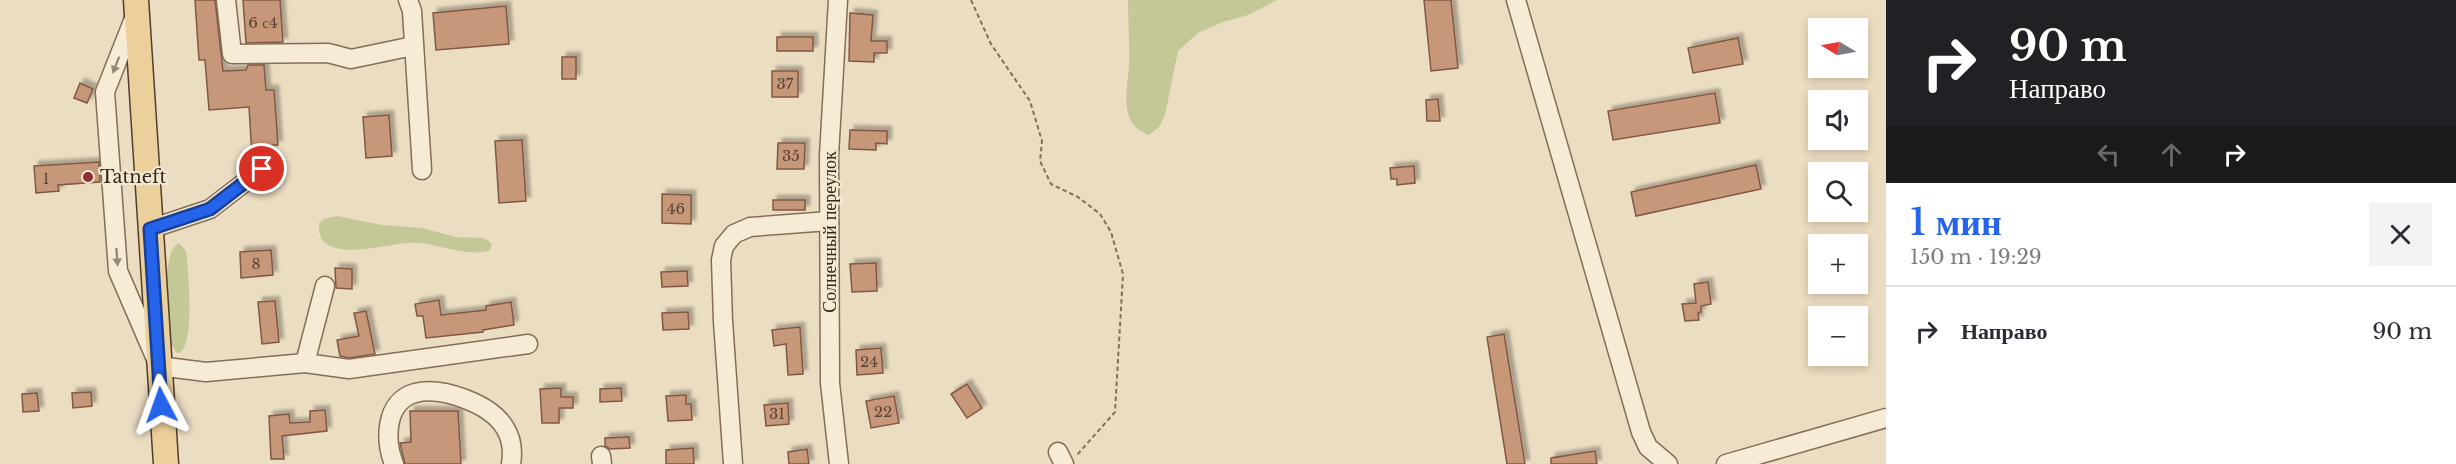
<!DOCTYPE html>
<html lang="ru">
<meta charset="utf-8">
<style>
:root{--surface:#fff;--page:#f2f2f3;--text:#2b2b33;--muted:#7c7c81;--line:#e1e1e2;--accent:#2563eb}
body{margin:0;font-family:"Libre Baskerville",serif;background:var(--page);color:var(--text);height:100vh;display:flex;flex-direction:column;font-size:22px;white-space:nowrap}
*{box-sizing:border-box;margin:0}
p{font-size:20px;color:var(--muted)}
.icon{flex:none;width:33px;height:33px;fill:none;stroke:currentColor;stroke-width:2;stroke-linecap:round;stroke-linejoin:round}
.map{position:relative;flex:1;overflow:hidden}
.sheet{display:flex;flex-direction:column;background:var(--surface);width:570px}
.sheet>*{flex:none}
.banner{background:#202124;color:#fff;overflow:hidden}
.needle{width:39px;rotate:280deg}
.tools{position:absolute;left:1808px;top:18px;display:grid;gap:12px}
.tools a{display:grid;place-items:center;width:60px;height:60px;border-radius:0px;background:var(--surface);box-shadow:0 3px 9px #0003;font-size:30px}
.pin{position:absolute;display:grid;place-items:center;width:51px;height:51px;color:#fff;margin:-26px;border:3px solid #fff;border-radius:50%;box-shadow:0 2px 6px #0007}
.me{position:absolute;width:66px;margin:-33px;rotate:356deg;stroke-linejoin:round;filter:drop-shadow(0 0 4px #0008)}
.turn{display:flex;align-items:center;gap:21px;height:126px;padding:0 24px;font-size:27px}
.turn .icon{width:78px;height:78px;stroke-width:2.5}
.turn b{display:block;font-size:42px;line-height:51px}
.lanes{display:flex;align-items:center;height:57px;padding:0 24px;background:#0003;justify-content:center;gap:30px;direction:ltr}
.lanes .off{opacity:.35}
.round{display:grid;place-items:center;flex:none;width:63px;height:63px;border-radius:0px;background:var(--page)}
.summary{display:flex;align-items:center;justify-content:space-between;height:102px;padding:0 24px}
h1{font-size:36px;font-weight:600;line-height:45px;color:var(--accent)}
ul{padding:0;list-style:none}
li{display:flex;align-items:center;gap:18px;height:90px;padding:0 24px;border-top:2px solid var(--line)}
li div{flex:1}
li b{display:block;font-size:22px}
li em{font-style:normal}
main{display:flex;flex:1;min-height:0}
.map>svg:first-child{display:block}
.green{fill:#c4c896}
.building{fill:#c7977a;stroke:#815842;stroke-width:1.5;filter:url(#shadow)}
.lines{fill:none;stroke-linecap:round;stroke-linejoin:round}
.minor-casing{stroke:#836e5a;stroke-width:21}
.major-casing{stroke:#513d2e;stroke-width:27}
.path{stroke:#836e5a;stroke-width:2;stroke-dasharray:4.5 3;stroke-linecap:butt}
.minor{stroke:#f6ebd4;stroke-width:18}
.major{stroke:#ecd09b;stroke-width:24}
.oneway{fill:#958978}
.route-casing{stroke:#184099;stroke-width:15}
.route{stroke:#2563eb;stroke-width:10}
.poi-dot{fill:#8e2e32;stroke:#f3e8d1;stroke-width:2}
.labels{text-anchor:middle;stroke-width:4.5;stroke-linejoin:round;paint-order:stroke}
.number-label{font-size:15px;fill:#594334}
.poi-label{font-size:18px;fill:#34271d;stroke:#f3e8d1;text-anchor:start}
.street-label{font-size:18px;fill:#34271d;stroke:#f3e8d1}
</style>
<main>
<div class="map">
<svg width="1886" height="464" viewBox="0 0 1886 464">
<defs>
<filter id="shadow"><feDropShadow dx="4.5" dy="-4.5" stdDeviation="1.5" flood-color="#0004"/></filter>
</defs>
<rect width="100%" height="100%" fill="#ebddc2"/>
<g class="green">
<path d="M 1128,0 L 1277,0 L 1248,15 L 1223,22 L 1198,33 L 1178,51 L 1165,115 L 1159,127 L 1149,135 C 1118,124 1127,92 1129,66 C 1130,44 1128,22 1128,0 Z"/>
<path d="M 337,216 L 382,225 L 423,228 L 455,237 L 482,238 L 488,240 L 492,245 L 489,251 C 465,256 444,246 420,243 C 396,240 342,261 323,241 C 319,236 319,229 319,223 L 324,219 Z"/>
<path d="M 179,243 L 186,251 L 187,257 C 188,277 195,341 180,353 L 177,353 L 170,343 C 169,322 159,253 179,243 Z"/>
</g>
<g class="building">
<path d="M 195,0 L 215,0 L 223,71 L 246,70 L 248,65 L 264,65 L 266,90 L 274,90 L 278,145 L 270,145 L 271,154 L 252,156 L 249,107 L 209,110 L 205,60 L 199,60 Z"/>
<path d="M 243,0 L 280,0 L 283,42 L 246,43 Z"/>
<path d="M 1424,0 L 1451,0 L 1458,68 L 1431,71 Z"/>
<path d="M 506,6 L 509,44 L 436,50 L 433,13 Z"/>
<path d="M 850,13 L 873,15 L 871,41 L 887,41 L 887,53 L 874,53 L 874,62 L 849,61 Z"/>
<rect x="777" y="37" width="36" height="14"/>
<path d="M 1738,38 L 1743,64 L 1693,73 L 1688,48 Z"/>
<rect x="562" y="57" width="14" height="22"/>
<rect x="772" y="71" width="26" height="26"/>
<path d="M 80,83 L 93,89 L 87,103 L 74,98 Z"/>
<path d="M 1715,93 L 1720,123 L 1613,140 L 1608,111 Z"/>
<path d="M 1438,99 L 1440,121 L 1427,121 L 1426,100 Z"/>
<path d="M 389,115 L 392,156 L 366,158 L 363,117 Z"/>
<path d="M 850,130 L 887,131 L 887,144 L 876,143 L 876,150 L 849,149 Z"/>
<path d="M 522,140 L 526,201 L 499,203 L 495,141 Z"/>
<path d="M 778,143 L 805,143 L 804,169 L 777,169 Z"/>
<path d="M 99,162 L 100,182 L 58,185 L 59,191 L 36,193 L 34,166 Z"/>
<path d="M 1756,165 L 1761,189 L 1636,216 L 1631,192 Z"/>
<path d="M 1414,166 L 1415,183 L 1397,185 L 1397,179 L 1391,179 L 1390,168 Z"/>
<path d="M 662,194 L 691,195 L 691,224 L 662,223 Z"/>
<rect x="773" y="200" width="32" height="10"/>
<path d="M 271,250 L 273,275 L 241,278 L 240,252 Z"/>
<path d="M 876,263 L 877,291 L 852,292 L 850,264 Z"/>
<path d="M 335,268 L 352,269 L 352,289 L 336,288 Z"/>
<path d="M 687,271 L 688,286 L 662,287 L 661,272 Z"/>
<path d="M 1708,282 L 1711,304 L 1701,306 L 1701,312 L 1698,313 L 1699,320 L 1685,321 L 1682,304 L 1696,303 L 1694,284 Z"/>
<path d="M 439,300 L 441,315 L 486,310 L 486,306 L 511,302 L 514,325 L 483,330 L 483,332 L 426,338 L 423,316 L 417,316 L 415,304 Z"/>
<path d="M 275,301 L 279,342 L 262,344 L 258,302 Z"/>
<path d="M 366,311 L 375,354 L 349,358 L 340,356 L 337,340 L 359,336 L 354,313 Z"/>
<path d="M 688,312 L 689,329 L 663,330 L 662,313 Z"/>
<path d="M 800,327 L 803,374 L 788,375 L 786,344 L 774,346 L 772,330 Z"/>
<path d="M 1504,334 L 1525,464 L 1507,464 L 1487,337 Z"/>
<path d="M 881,348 L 883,373 L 857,375 L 856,350 Z"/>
<path d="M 967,384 L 982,408 L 967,418 L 951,394 Z"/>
<path d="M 561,388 L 561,397 L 573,397 L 573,408 L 559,408 L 559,423 L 542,423 L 540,389 Z"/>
<path d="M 621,388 L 622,401 L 600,402 L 600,389 Z"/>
<path d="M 91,392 L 92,406 L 73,408 L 72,393 Z"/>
<path d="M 37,393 L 39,411 L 23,412 L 22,394 Z"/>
<path d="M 686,395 L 686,404 L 691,404 L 692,420 L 668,421 L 666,396 Z"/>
<path d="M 894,396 L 899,423 L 871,428 L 866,401 Z"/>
<path d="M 788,403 L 789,424 L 766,426 L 764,405 Z"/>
<path d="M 325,410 L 327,431 L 282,436 L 284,459 L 271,459 L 269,416 L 289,414 L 290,423 L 310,422 L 310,411 Z"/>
<path d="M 410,411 L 458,411 L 461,464 L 405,464 L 400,443 L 411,442 Z"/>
<path d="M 629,437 L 630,448 L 610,449 L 605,446 L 605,438 Z"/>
<path d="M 693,448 L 694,464 L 666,464 L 666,450 Z"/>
<path d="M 807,449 L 809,464 L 789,464 L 788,452 Z"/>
<path d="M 1595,451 L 1597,464 L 1551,464 L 1551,458 Z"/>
</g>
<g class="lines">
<defs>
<g id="minor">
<path d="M 226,0 L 232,54 L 328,53 L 351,59 L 413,46"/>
<path d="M 408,0 L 412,11 L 422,170"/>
<path d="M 838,0 L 829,156 L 830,383 L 839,464"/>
<path d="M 1516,0 L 1641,432 L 1648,447 L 1668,464"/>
<path d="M 135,16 L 105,92 L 118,271 L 159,366 L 206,372 L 305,363 L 349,369 L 528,344"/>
<path d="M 150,229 L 210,209 L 262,169"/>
<path d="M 305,363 L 325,286"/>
<path d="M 1058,452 L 1064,464"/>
<path d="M 601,456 L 602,464"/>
<path d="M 394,464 C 385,441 384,402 415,393 C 442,386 491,404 505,428 C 512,439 513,452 511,464"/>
<path d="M 733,464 L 723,321 L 721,260 L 724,246 L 734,234 L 750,227 L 829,221"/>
<path d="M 1726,464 L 1886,418"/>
</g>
<path id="major" d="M 136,0 L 166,464"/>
</defs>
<use href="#minor" class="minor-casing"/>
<use href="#major" class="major-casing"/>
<path class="path" d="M 971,0 L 991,44 L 1030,101 L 1042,141 L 1040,161 L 1051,184 L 1078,197 L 1100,214 L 1111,232 L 1123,274 L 1115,412 L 1077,455"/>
<use href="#minor" class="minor"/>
<use href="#major" class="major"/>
</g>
<defs><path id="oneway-solid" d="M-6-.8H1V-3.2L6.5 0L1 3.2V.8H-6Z" transform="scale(1.5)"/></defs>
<g class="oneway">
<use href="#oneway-solid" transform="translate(116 65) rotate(111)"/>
<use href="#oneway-solid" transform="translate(117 257) rotate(86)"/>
</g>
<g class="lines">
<defs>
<path id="route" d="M 161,405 L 150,229 L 210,209 L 262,169"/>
</defs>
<use href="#route" class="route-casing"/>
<use href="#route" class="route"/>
</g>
<circle class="poi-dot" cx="88" cy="177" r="6"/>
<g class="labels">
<g class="number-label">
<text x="263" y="28">6 с4</text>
<text x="785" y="89">37</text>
<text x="791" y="161">35</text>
<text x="46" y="184">1</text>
<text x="676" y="214">46</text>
<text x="256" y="269">8</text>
<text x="869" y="367">24</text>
<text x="883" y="417">22</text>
<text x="777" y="419">31</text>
</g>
<g class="poi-label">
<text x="100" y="183">Tatneft</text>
</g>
<g class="street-label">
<text transform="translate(830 232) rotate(-90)" y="6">Солнечный переулок</text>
</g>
</g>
</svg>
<div class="tools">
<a><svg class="needle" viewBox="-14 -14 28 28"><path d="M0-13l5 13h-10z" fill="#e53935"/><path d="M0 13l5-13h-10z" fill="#7c7c81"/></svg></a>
<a><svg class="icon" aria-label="sound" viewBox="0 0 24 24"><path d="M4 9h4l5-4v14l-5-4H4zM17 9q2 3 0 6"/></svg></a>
<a><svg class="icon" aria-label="search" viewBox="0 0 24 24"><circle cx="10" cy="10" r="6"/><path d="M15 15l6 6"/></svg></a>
<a>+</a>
<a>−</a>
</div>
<div class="pin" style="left:262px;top:169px;background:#d93025"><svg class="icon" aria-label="arrive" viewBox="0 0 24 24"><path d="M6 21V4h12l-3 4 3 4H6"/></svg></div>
<svg class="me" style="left:161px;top:405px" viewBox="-20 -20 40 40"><path d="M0-17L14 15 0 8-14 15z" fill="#2563eb" stroke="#fff" stroke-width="4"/></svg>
</div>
<section class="sheet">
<div class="banner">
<div class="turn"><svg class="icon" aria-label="right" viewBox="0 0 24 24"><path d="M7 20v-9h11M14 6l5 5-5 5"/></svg><div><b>90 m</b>Направо</div></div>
<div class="lanes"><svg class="icon off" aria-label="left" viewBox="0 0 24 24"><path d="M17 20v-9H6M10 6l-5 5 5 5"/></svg><svg class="icon off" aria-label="ahead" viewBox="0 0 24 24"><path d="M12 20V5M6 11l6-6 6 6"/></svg><svg class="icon" aria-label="right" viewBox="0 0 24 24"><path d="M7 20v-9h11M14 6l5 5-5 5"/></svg></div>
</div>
<div class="summary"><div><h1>1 мин</h1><p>150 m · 19:29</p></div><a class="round"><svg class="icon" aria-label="close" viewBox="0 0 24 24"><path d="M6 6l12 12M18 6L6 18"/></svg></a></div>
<ul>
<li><svg class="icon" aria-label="right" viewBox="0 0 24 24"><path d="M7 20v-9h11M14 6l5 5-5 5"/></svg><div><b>Направо</b></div><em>90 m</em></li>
</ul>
</section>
</main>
